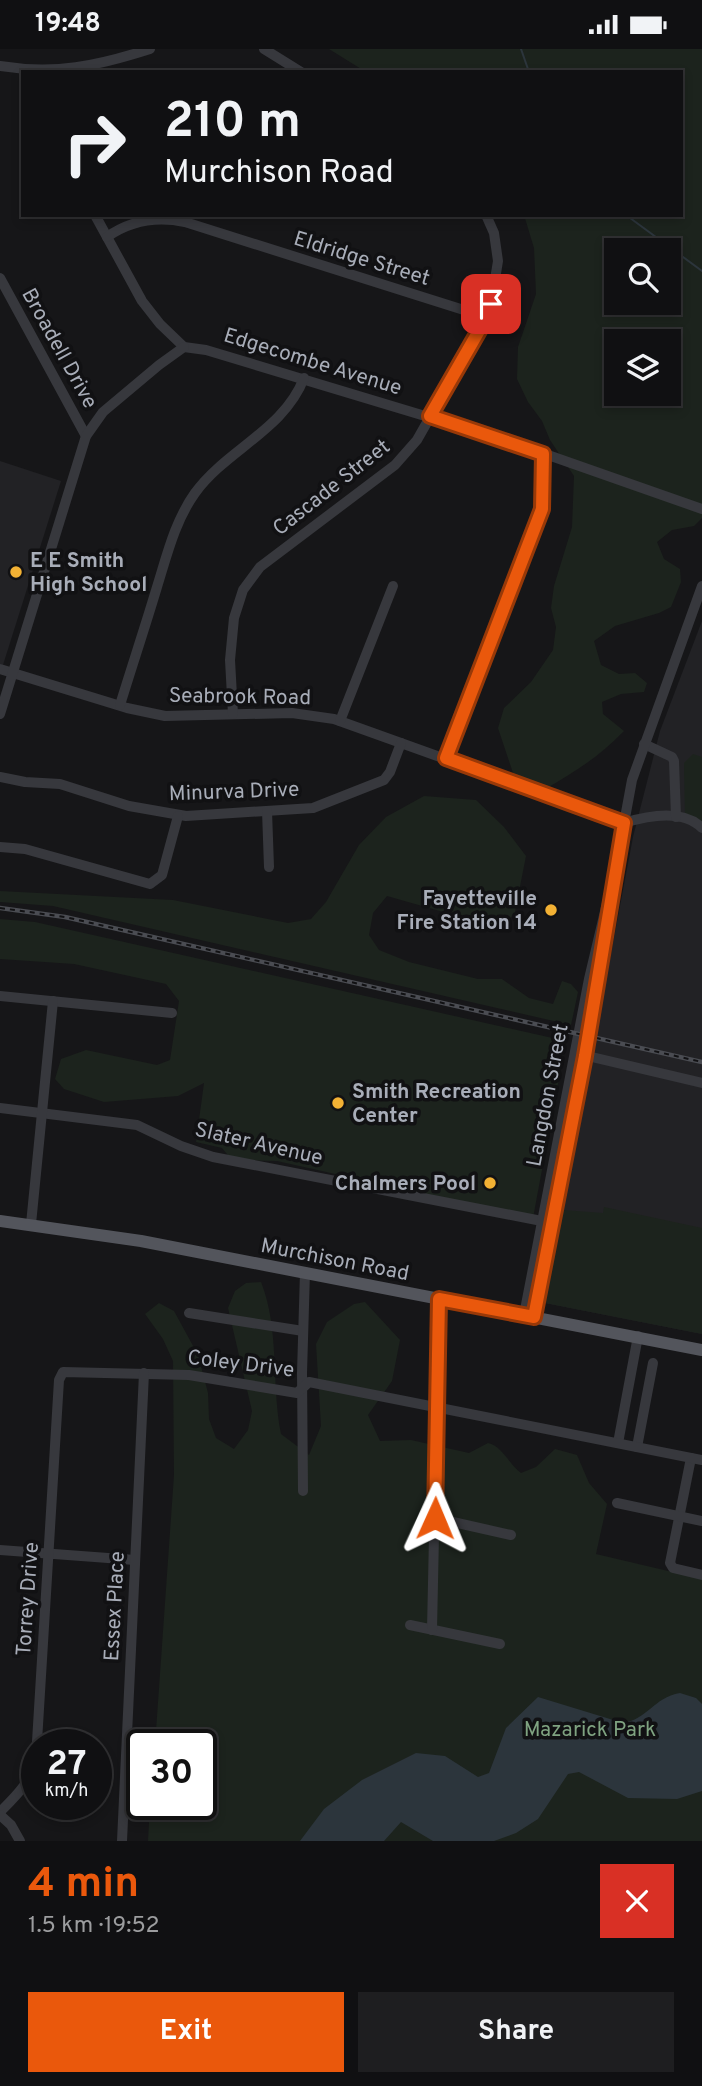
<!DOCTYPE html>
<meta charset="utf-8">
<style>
:root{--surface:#101012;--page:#1e1e20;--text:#f1f3f6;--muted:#9c9d9f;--line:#303032;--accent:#ea580c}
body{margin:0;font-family:Overpass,sans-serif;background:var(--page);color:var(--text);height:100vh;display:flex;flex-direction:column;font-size:26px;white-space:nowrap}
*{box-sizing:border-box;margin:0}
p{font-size:23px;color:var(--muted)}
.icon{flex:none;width:38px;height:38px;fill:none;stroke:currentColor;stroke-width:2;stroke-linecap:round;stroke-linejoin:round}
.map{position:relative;height:1792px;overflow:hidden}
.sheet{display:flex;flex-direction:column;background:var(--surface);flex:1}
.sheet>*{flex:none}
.hud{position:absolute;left:21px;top:21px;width:662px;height:147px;border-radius:0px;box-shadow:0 4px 10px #0003,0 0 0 2px var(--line);background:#101012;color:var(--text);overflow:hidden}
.controls{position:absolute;left:604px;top:189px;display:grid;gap:14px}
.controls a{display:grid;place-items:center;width:77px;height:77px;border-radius:0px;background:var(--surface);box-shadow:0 4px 10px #0003,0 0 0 2px var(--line);font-size:35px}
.speed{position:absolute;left:21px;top:1680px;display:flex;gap:14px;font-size:35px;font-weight:700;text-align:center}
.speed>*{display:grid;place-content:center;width:91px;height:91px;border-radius:50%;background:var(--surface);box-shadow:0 4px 10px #0003,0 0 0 2px var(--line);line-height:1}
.speed small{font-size:18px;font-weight:400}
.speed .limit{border:4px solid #111;border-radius:10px;background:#fff;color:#111}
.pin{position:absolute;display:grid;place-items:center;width:60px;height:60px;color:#fff;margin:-30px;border-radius:14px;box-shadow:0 4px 10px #0006}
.me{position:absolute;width:77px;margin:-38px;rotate:1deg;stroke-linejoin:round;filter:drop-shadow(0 0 5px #0008)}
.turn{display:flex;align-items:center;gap:24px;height:147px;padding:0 28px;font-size:32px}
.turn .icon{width:91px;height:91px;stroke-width:2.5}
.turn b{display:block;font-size:49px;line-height:60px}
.round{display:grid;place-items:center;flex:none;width:74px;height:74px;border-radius:0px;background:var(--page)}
.overview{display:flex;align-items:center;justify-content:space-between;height:119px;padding:0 28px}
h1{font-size:42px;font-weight:700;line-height:52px;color:var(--accent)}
.cta{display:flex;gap:14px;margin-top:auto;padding:14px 28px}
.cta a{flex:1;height:80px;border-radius:0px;background:var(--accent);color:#fff;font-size:28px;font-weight:700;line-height:80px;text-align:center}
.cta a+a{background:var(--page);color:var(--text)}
.status{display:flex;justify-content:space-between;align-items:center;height:49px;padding:0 35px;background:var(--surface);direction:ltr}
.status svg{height:19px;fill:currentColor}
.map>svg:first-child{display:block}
.built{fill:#222225}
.green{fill:#1c231d;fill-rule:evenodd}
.water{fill:#2c353c}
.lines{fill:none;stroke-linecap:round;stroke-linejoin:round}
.stream{stroke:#2c353c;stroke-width:2}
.minor{stroke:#37383d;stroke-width:10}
.major{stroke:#53555c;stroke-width:12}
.rail-casing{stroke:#4a4c52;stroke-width:4.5}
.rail{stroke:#111113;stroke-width:2;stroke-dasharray:5;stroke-linecap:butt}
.route-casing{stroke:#983908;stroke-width:18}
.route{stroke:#ea580c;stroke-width:12}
.poi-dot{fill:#f2b134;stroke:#111113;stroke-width:2.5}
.labels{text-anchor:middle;stroke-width:7;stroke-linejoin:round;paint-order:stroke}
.street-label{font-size:21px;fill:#a8adb8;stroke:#111113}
.poi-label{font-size:21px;font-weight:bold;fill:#a8adb8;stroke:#111113;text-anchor:start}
.park-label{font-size:21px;fill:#7fa381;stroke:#111113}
</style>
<div class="status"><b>19:48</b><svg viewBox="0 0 49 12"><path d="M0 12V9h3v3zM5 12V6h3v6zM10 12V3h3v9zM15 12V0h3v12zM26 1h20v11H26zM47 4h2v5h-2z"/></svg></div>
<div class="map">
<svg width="702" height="1792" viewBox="0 0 702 1792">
<rect width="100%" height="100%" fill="#161618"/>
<g class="built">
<path d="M 0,412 L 61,432 L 3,616 L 0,615 Z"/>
<path d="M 702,572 L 702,1285 L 545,1254 L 633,788 L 660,682 Z"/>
</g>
<g class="green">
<path d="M 329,0 L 702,0 L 702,469 L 694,477 L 672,481 L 657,493 L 664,510 L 680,520 L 681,533 L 671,558 L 659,564 L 615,577 L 594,592 L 601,616 L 619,625 L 635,624 L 647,634 L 644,643 L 621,645 L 602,653 L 603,665 L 624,682 C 600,707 575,723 545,740 L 514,727 L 498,679 L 504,659 L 531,633 L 553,601 L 556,578 L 551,559 L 554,537 L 572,478 L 574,427 L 550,391 L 542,372 L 528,353 L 517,330 L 518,298 L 536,245 L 534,199 L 524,166 L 681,166 L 681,23 L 366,23 ZM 616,201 L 668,201 L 668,254 L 616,254 ZM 616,292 L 668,292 L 668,345 L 616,345 Z"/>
<path d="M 693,705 L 702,708 L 702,780 L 685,770 L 684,714 Z"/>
<path d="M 424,747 L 476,751 L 504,778 L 526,807 L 515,863 L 505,876 L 489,876 L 387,847 L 373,864 L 369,886 L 379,901 L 409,913 L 478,930 L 502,930 L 529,949 L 553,955 L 562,932 L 571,935 L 578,943 L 571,976 L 53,857 L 0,853 L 0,842 L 173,851 L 288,874 L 311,870 L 326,853 L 359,796 L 386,768 Z"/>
<path d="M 0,870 L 35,873 L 566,992 L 533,1169 L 277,1112 L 232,1111 L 222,1099 L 196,1093 L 204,1034 L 178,1047 L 104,1053 L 64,1040 L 55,1030 L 61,1010 L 86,1001 L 157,1016 L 170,1011 L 179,952 L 166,935 L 74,915 L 0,910 Z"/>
<path d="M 604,1158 L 702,1179 L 702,1285 L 545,1254 L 563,1161 L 603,1164 Z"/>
<path d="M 261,1233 C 280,1281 271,1335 281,1385 L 309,1406 L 321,1377 L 316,1295 L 327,1273 L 354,1255 L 365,1253 L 400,1291 L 392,1332 L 368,1366 L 380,1392 L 411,1391 L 469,1404 L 488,1394 C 502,1397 509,1415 521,1424 L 536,1418 L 555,1400 L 577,1406 L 589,1434 L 607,1455 L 596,1505 L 702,1530 L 702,1792 L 148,1792 L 150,1755 L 201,1755 L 201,1696 L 155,1696 L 174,1426 L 173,1312 L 163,1290 L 145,1265 L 159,1254 L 174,1262 L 198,1306 L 208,1344 L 209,1370 L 216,1389 L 234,1400 L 248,1381 L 252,1362 L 228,1259 L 235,1242 L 246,1234 Z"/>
</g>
<path class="water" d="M 680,1644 L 696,1649 L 702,1655 L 702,1742 L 677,1750 L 628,1749 L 579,1723 L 568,1725 L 538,1770 L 516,1784 L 494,1792 L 433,1792 L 401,1773 L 384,1792 L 300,1792 L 324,1760 L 362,1731 L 416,1704 L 445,1707 L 478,1728 L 489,1724 L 506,1679 L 538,1648 L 623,1674 C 648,1670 653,1649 680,1644 Z"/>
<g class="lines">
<g class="stream">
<path d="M 521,0 L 529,23"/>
<path d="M 626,166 L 702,222"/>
</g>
<g class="minor">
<path d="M 264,0 L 301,23"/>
<path d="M 0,17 C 55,26 97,17 150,0"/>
<path d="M 95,166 L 142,252 L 160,275 L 184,298 L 206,301 L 508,392 L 702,460"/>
<path d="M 107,188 C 131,171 156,167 185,173 L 486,268"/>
<path d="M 0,229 L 86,387"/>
<path d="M 0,620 L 127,659 L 165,667 L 292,664 L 334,670 L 624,774 C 647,767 683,760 702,779"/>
<path d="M 120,656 C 132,617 145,578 157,538 C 167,506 175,472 195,444 C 226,401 284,381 304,329"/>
<path d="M 0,665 L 86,387 L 103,363 L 159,316 L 184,298"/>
<path d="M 233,665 L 230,611 L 234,569 L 243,541 L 260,518 L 395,416 L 417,391 L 480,280 L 491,255 L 498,212 L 494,184 L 486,166"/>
<path d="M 340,672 L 393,537"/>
<path d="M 644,695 L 672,708 L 674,712 L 676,768"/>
<path d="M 446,709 L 542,460 L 543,405"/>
<path d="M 0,728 L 25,733 L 60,735 L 129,757 L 186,767 L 313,759 L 384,731 L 390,723 L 401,694"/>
<path d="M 267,762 L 269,818"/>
<path d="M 0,798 L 25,800 L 150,835 L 162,826 L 178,767"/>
<path d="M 0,947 L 172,964"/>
<path d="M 579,1005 L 702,1034"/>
<path d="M 0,1059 L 137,1076 L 181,1097 L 213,1108 L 552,1174"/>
<path d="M 31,1175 L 53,952"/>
<path d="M 189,1264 L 303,1282"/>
<path d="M 524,1266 L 589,930 L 607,854"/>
<path d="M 534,1268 L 609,873 L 613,834 L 632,731 L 702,537"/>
<path d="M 618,1394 L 638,1287"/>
<path d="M 637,1398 L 653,1314"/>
<path d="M 691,1409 L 670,1514 L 673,1519 L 702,1526"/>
<path d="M 303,1442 L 302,1324 L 305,1223"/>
<path d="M 617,1454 L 702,1472"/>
<path d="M 435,1469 L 511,1486"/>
<path d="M 0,1501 L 135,1511"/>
<path d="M 410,1576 L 500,1595"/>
<path d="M 432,1581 L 439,1250"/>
<path d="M 0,1763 C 17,1746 31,1733 36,1709 L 59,1331 L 63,1323 L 189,1326 L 297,1344 L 309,1333 L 702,1411"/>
<path d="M 0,1766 L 11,1776 L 20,1792"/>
<path d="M 122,1792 L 144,1324"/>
</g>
<path class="major" d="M 0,1172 L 141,1192 L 702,1301"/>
<defs>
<path id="rail" d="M 0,859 L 65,868 L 702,1013"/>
</defs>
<use href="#rail" class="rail-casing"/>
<use href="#rail" class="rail"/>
</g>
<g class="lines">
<defs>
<path id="route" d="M 435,1469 L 439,1250 L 534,1268 L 585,1007 L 624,774 L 446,709 L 542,460 L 543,405 L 430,367 L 480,280 L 491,255"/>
</defs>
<use href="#route" class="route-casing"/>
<use href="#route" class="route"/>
</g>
<g class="poi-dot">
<circle cx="16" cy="523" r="7"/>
<circle cx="551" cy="861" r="7"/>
<circle cx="338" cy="1054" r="7"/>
<circle cx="490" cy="1134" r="7"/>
</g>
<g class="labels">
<g class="street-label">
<text transform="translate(362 209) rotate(17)" y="7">Eldridge Street</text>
<text transform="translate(60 299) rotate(61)" y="7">Broadell Drive</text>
<text transform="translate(313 312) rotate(17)" y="7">Edgecombe Avenue</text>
<text transform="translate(331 438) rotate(-38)" y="7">Cascade Street</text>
<text transform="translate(240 647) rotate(1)" y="7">Seabrook Road</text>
<text transform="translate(234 742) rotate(-2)" y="7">Minurva Drive</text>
<text transform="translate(547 1046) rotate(-79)" y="7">Langdon Street</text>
<text transform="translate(259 1094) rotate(13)" y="7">Slater Avenue</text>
<text transform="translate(335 1210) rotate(11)" y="7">Murchison Road</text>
<text transform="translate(241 1314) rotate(7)" y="7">Coley Drive</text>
<text transform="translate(27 1550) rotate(-86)" y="7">Torrey Drive</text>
<text transform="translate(114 1557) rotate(-87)" y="7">Essex Place</text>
</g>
<g class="poi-label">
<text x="30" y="518">E E Smith<tspan x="30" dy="24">High School</tspan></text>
<text x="537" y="856" text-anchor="end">Fayetteville<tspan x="537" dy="24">Fire Station 14</tspan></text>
<text x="352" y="1049">Smith Recreation<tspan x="352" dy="24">Center</tspan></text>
<text x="476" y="1141" text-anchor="end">Chalmers Pool</text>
</g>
<g class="park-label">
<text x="590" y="1687">Mazarick Park</text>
</g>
</g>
</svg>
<div class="controls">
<a><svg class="icon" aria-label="search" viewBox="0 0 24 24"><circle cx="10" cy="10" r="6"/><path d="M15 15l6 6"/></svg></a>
<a><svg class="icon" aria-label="layers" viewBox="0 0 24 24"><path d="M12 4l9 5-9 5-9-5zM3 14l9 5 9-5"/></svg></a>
</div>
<div class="speed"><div>27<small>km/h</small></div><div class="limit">30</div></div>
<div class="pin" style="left:491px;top:255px;background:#d93025"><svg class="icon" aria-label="arrive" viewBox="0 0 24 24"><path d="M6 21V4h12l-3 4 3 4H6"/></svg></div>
<svg class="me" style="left:435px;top:1469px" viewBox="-20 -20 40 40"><path d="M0-17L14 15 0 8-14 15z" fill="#ea580c" stroke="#fff" stroke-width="4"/></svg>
<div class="hud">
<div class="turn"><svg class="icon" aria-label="right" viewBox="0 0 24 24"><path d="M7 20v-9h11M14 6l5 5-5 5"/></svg><div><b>210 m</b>Murchison Road</div></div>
</div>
</div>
<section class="sheet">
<div class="overview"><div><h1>4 min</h1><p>1.5 km · 19:52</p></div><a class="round" style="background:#d93025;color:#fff"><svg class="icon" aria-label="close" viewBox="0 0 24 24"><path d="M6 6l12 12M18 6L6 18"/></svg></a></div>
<div class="cta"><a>Exit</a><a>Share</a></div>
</section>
